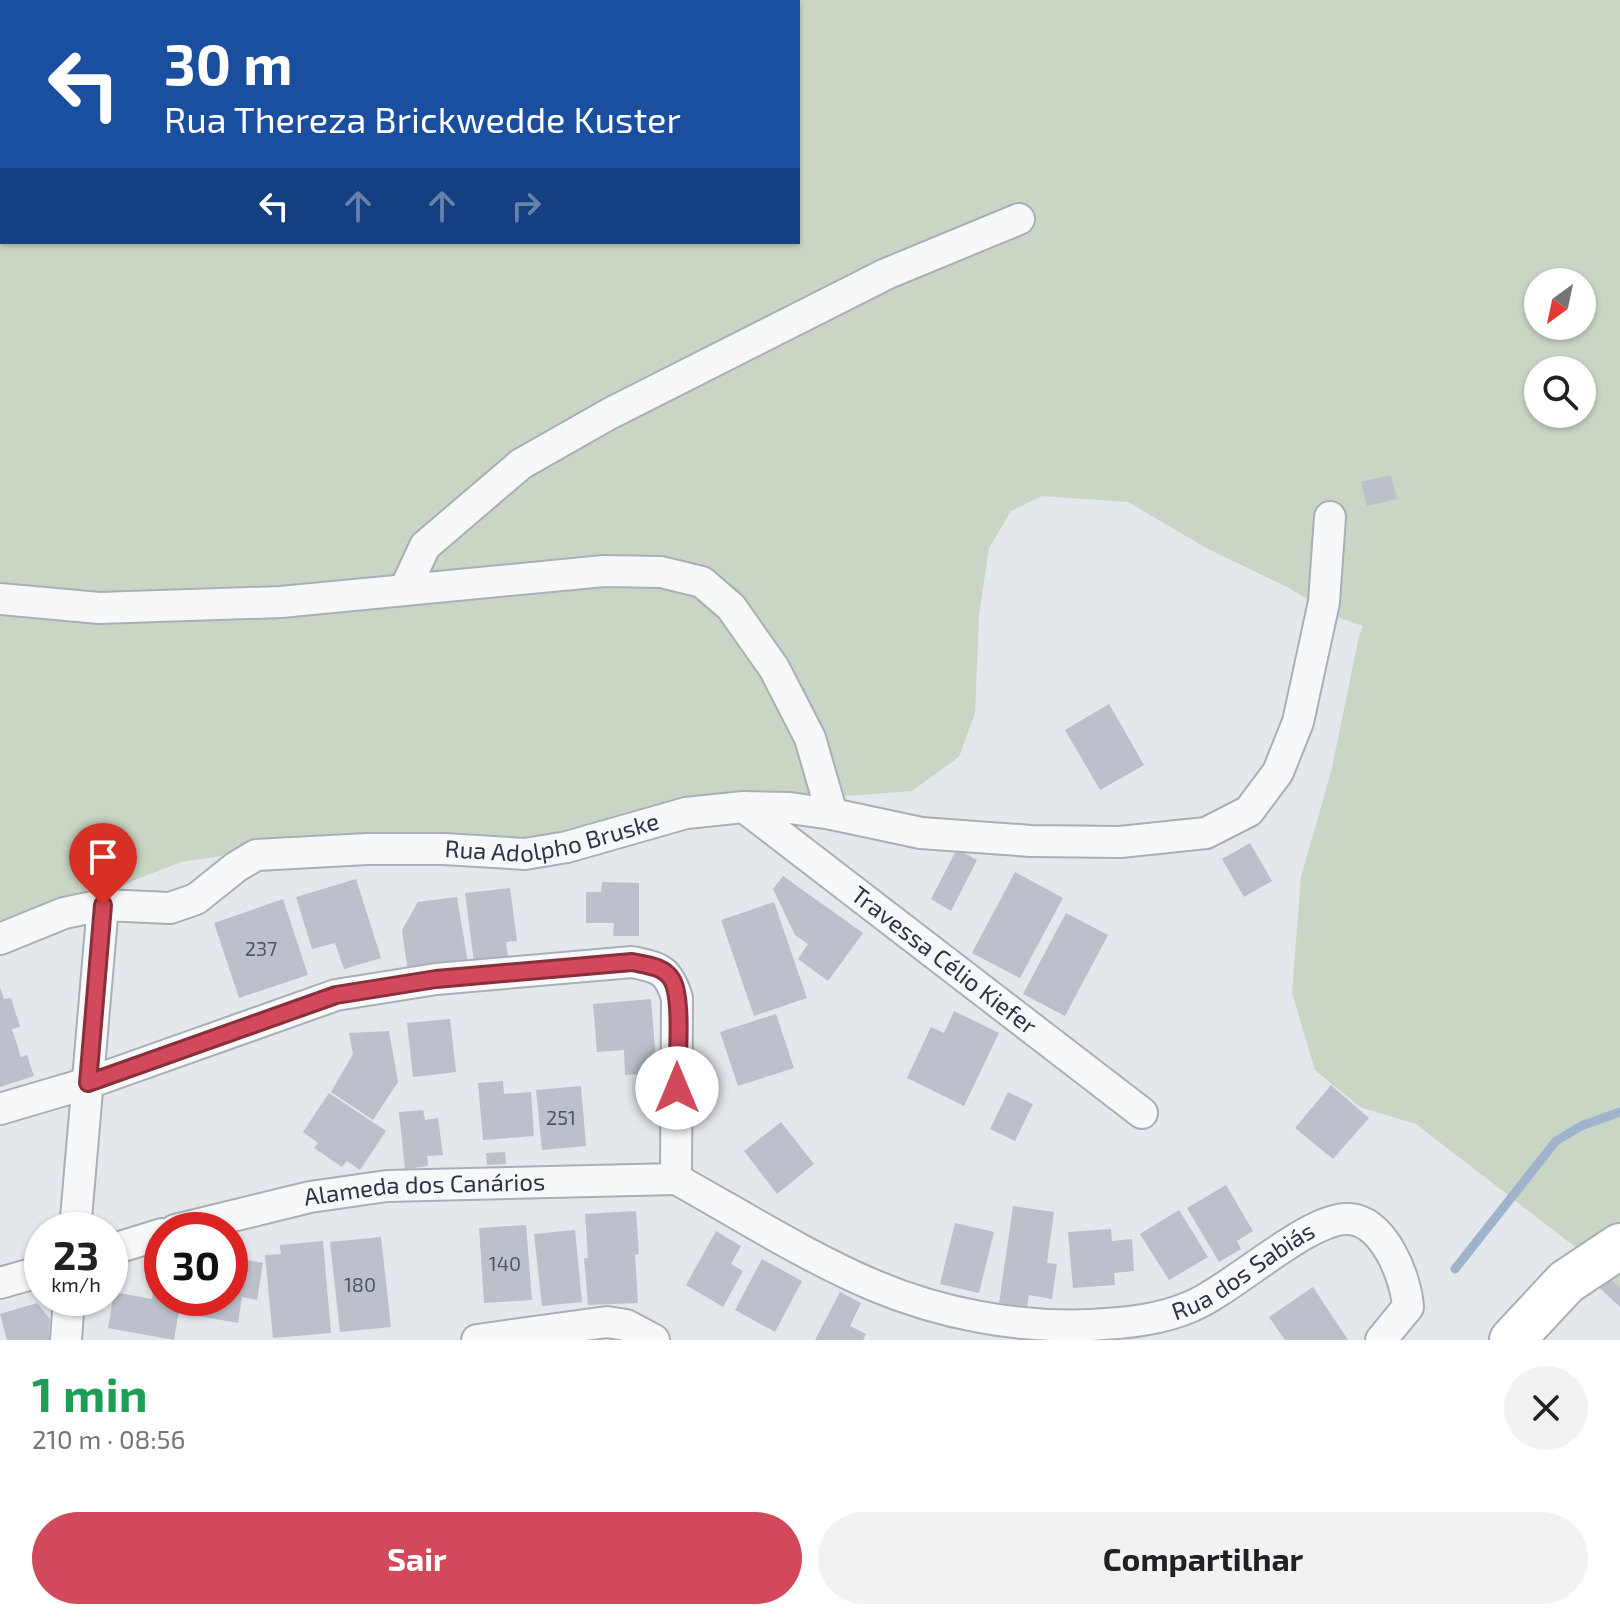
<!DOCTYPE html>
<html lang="pt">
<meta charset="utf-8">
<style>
:root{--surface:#fff;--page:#f2f2f2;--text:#202124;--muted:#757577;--accent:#d1495b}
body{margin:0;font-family:"Exo 2",sans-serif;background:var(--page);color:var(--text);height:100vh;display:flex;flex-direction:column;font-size:30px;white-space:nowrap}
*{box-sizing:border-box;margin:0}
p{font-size:26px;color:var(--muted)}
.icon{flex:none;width:44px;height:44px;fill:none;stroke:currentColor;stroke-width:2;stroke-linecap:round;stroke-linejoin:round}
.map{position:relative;height:1340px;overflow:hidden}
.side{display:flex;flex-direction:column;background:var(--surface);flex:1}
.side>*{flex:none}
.hud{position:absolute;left:0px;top:0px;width:800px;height:244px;box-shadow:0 2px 6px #0004;background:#1a4fa0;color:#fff;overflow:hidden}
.needle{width:52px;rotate:213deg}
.controls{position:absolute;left:1524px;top:268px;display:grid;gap:16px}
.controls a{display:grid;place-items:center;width:72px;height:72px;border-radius:50%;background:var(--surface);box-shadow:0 2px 6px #0004;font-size:40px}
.speed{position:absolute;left:24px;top:1212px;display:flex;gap:16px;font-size:40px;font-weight:700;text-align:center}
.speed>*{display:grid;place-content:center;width:104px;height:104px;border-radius:50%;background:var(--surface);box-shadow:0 2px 6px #0004;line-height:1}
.speed small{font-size:20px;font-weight:400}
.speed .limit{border:12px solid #d22;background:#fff;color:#111}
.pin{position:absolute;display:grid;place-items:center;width:68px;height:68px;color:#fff;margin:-82px -34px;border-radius:50% 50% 50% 0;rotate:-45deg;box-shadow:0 0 8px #0007}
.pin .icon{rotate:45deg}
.me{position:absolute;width:88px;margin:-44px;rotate:0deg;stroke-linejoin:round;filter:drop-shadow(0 0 6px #0008)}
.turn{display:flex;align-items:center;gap:28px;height:168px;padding:0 32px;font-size:36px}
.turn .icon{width:104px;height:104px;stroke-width:2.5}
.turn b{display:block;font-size:56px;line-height:68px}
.lanes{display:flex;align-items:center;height:76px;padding:0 32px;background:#0003;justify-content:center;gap:40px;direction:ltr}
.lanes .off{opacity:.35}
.round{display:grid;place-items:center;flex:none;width:84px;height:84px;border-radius:42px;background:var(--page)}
.summary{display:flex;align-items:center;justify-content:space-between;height:136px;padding:0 32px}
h1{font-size:48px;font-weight:700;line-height:60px;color:#1e9e55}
.button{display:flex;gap:16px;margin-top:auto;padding:16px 32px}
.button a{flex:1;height:92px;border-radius:48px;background:var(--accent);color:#fff;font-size:32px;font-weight:700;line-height:92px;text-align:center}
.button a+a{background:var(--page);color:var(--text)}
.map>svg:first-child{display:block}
.green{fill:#c9d6c5;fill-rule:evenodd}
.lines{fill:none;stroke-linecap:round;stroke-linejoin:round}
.stream{stroke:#9fb4cc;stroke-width:9}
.building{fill:#bbc0ca}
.minor-casing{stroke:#a9aeb7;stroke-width:34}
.secondary-casing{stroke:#a9aeb7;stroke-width:48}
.minor{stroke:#f7f8fa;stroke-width:30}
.secondary{stroke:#fff;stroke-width:44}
.route-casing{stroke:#882f3b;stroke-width:20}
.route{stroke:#d1495b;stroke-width:14}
.labels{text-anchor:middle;stroke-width:7;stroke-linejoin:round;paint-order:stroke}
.number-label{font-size:20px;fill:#4f5766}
.street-label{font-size:24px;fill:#2b3445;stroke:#f4f6f9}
</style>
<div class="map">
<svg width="1620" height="1340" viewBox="0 0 1620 1340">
<rect width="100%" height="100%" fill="#e4e7ec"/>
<path class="green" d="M 0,0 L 1620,0 L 1620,1292 L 1596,1263 L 1416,1124 L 1360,1107 L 1315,1070 L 1292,993 L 1301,877 L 1332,768 L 1359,636 L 1363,626 L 1340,618 L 1287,587 L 1208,549 L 1128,502 L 1042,496 L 1011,511 L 989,548 L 979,615 L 975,713 L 959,757 L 912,791 L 717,806 L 628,837 L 235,854 L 181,862 L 132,881 L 100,901 L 8,921 L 0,920 ZM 2,2 L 798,2 L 798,242 L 2,242 ZM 1538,282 L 1582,282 L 1582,326 L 1538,326 ZM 1538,370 L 1582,370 L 1582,414 L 1538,414 Z"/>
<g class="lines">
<path class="stream" d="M 1455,1269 L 1556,1141 L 1581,1126 L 1620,1112"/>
</g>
<g class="building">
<path d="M 1391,475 L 1397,499 L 1367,506 L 1361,482 Z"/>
<path d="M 1109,704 L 1144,765 L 1100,790 L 1065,730 Z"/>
<path d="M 1250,843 L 1272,881 L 1244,897 L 1222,859 Z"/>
<path d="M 957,849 L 977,860 L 951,911 L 931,899 Z"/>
<path d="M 1015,872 L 1063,898 L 1020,978 L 972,953 Z"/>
<path d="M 783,876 L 863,933 L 828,981 L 798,959 L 808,944 L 795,935 L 773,889 Z"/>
<path d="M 356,879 L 381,958 L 344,969 L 335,943 L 312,949 L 296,897 Z"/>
<path d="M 602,882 L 639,883 L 639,936 L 613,936 L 614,923 L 586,923 L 586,892 L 601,892 Z"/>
<path d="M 510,888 L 517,941 L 506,942 L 508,958 L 474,962 L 465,893 Z"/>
<path d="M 457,897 L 468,963 L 408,972 L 402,930 L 418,902 Z"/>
<path d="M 283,899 L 308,975 L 239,998 L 214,923 Z"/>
<path d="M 774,902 L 807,998 L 754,1016 L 721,920 Z"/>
<path d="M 1066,913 L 1108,935 L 1065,1016 L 1023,994 Z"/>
<path d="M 0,987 L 4,999 L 11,998 L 20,1027 L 12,1029 L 21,1057 L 27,1055 L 34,1076 L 0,1087 Z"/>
<path d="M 651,999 L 657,1073 L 625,1075 L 624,1050 L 597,1052 L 593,1004 Z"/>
<path d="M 954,1011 L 999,1033 L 964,1106 L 907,1078 L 931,1027 L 944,1033 Z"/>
<path d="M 776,1014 L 794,1068 L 738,1086 L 720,1032 Z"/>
<path d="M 450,1019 L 456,1072 L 413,1077 L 407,1023 Z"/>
<path d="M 389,1031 L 398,1082 L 373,1120 L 331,1092 L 353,1054 L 349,1033 Z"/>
<path d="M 503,1081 L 504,1094 L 531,1092 L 534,1136 L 483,1140 L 478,1083 Z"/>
<path d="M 1331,1085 L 1369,1118 L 1333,1159 L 1295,1128 Z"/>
<path d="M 581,1086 L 586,1146 L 542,1150 L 536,1090 Z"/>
<path d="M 1008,1092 L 1033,1104 L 1015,1141 L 990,1129 Z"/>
<path d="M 329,1093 L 386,1131 L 360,1170 L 347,1161 L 342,1167 L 314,1148 L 318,1143 L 303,1132 Z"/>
<path d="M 423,1110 L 425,1120 L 438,1118 L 443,1155 L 427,1156 L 428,1166 L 405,1169 L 399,1112 Z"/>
<path d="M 781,1122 L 814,1164 L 777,1194 L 744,1151 Z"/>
<path d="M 505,1152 L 506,1164 L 487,1165 L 486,1153 Z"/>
<path d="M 1226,1185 L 1253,1231 L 1237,1241 L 1241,1249 L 1219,1262 L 1187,1208 Z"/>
<path d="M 1013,1206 L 1054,1212 L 1047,1263 L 1057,1264 L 1052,1299 L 1029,1295 L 1027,1307 L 999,1303 Z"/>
<path d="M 1179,1210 L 1208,1257 L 1169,1280 L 1140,1234 Z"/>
<path d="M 636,1211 L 639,1254 L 635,1255 L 638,1303 L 588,1305 L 584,1258 L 588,1258 L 585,1214 Z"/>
<path d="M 955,1223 L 994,1232 L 979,1293 L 940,1284 Z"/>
<path d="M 526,1225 L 532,1300 L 484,1303 L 479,1228 Z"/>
<path d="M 1111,1229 L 1112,1241 L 1132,1239 L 1134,1271 L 1114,1273 L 1115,1285 L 1073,1288 L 1068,1232 Z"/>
<path d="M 575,1230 L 582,1302 L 542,1306 L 534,1234 Z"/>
<path d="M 716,1231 L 741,1246 L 731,1264 L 743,1271 L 723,1307 L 686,1285 Z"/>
<path d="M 381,1237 L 391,1327 L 340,1332 L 330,1242 Z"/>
<path d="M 323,1241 L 331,1333 L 273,1338 L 265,1255 L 281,1254 L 280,1245 Z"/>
<path d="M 231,1257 L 263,1263 L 257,1300 L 242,1297 L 238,1323 L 198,1316 L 201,1298 L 230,1298 Z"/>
<path d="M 762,1259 L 802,1281 L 775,1332 L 735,1310 Z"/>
<path d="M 158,1264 L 162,1265 L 162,1298 L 181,1298 L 174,1340 L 108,1328 L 114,1292 L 152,1299 Z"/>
<path d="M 1599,1268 L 1620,1288 L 1620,1307 L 1589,1278 Z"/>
<path d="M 1313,1287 L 1348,1340 L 1285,1340 L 1269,1317 Z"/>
<path d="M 840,1292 L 861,1303 L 850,1326 L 866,1334 L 863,1340 L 815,1340 Z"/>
<path d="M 37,1303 L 50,1319 L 49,1340 L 7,1340 L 0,1314 Z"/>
</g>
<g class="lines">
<defs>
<g id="minor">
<path d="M 405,589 L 425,546 L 521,464 L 609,414 L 886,274 L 1019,219"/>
<path d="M 0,599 L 99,608 L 281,602 L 604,571 L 661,572 L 702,582 L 731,607 L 774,668 L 810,738 L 832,814"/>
<path id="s1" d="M 744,807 L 1142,1113"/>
<path id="s2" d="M 0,939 L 64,913 L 103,905 L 170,908 L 196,899 L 236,867 L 256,855 L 367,849 L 444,849 L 525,854 L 567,847 L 686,813 L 744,807 L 790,808 L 832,814 L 921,833 L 1031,841 L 1120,842 L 1206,833 L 1249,811 L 1278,772 L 1298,722 L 1324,602 L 1330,517"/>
<path d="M 0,1109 L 88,1083 L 336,995 L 436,979 L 632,962 C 660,968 668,969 677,998 L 676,1179"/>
<path id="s3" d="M 676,1179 C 741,1215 805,1256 873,1285 C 941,1314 1018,1328 1091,1325 C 1125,1323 1161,1320 1192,1306 C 1233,1289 1310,1216 1349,1219 C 1384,1221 1406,1277 1408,1307 L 1381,1340"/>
<path d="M 75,1230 L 103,905"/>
<path id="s4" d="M 175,1230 L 310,1197 L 387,1186 L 676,1179"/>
<path d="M 110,1250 L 162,1234"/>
<path d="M 0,1283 L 42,1271"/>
<path d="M 66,1340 L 69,1298"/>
<path d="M 477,1340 L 607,1322 L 626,1325 L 654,1340"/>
</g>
<path id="secondary" d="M 1512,1340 L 1566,1282 L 1620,1246"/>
</defs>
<use href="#minor" class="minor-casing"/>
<use href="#secondary" class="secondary-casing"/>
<use href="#minor" class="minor"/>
<use href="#secondary" class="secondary"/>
</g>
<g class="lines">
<defs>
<path id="route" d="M 103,905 L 88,1083 L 336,995 L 436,979 L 632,962 C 646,965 664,966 672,980 C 683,998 677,1064 677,1088"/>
</defs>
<use href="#route" class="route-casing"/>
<use href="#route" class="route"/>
</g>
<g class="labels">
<g class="number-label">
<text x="261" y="956">237</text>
<text x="561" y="1125">251</text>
<text x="505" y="1271">140</text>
<text x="360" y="1292">180</text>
</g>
<g class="street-label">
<text dy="8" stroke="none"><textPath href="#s2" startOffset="576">Rua Adolpho Bruske</textPath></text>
<text dy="8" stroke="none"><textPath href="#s1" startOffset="252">Travessa Célio Kiefer</textPath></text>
<text dy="8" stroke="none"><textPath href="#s4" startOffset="254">Alameda dos Canários</textPath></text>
<text dy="8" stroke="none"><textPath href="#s3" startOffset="612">Rua dos Sabiás</textPath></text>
</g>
</g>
</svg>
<div class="controls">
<a><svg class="needle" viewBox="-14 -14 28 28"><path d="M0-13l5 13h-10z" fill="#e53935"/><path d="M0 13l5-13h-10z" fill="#757577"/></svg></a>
<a><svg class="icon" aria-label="search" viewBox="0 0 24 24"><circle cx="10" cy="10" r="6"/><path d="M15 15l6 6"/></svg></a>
</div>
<div class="speed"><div>23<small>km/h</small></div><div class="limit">30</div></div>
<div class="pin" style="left:103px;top:905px;background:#d93025"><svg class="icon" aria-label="arrive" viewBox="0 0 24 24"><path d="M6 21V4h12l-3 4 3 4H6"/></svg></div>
<svg class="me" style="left:677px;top:1088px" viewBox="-20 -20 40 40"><circle r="19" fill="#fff"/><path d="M0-13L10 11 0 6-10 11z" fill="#d1495b"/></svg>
<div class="hud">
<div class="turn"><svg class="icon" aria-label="left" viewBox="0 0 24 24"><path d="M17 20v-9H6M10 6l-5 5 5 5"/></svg><div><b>30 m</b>Rua Thereza Brickwedde Kuster</div></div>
<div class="lanes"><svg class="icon" aria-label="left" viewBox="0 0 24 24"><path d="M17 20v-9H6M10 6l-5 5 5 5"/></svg><svg class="icon off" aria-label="ahead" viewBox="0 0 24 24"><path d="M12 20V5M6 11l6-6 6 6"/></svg><svg class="icon off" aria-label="ahead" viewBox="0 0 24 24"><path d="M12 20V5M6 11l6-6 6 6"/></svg><svg class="icon off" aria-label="right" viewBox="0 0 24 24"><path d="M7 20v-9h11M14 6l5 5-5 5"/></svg></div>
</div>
</div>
<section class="side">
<div class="summary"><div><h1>1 min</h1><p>210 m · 08:56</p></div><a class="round"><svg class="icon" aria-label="close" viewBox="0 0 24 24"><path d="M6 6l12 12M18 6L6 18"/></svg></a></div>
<div class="button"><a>Sair</a><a>Compartilhar</a></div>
</section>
